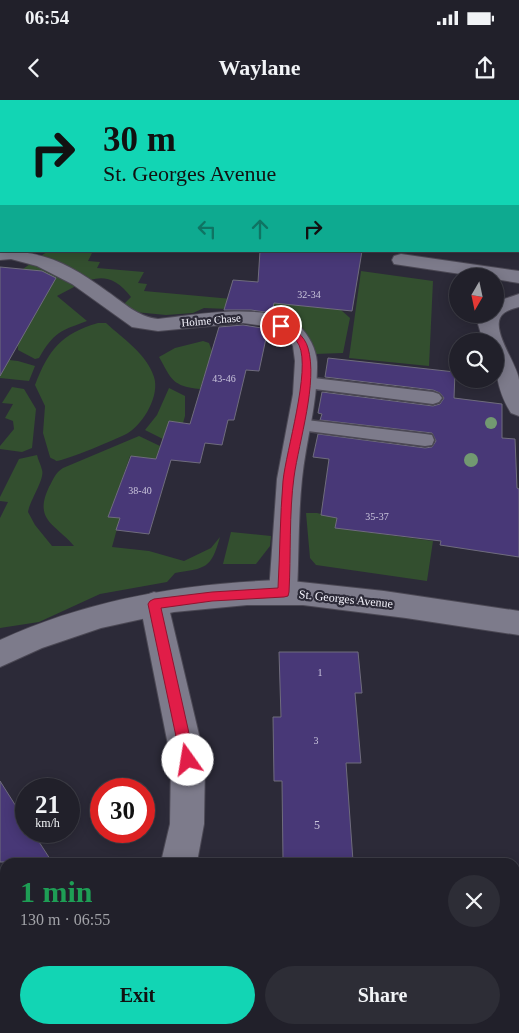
<!DOCTYPE html>
<meta charset="utf-8">
<style>
:root{--surface:#21202a;--page:#2d2d36;--text:#f1f3f6;--muted:#a2a3a8;--line:#3e3e47;--accent:#12d5b4}
body{margin:0;font-family:Georgia,serif;background:var(--page);color:var(--text);height:100vh;display:flex;flex-direction:column;font-size:19px;white-space:nowrap}
*{box-sizing:border-box;margin:0}
p{font-size:16px;color:var(--muted)}
.icon{flex:none;width:28px;height:28px;fill:none;stroke:currentColor;stroke-width:2;stroke-linecap:round;stroke-linejoin:round}
.map{position:relative;flex:1;overflow:hidden}
.drawer{position:absolute;left:0px;top:758px;width:520px;height:176px;display:flex;flex-direction:column;background:var(--surface);border-radius:15px 15px 0 0;box-shadow:0 2px 12px #0003,0 0 0 1px var(--line)}
.drawer>*{flex:none}
.top-card{position:absolute;left:0px;top:0px;width:520px;height:152px;box-shadow:0 2px 12px #0003,0 0 0 1px var(--line);background:#12d5b4;color:#111;overflow:hidden}
.needle{width:32px;rotate:189deg}
.fabs{position:absolute;left:449px;top:168px;display:grid;gap:10px}
.fabs a{display:grid;place-items:center;width:55px;height:55px;border-radius:50%;background:var(--surface);box-shadow:0 2px 12px #0003,0 0 0 1px var(--line);font-size:25px}
.speed{position:absolute;left:15px;top:678px;display:flex;gap:10px;font-size:25px;font-weight:700;text-align:center}
.speed>*{display:grid;place-content:center;width:65px;height:65px;border-radius:50%;background:var(--surface);box-shadow:0 2px 12px #0003,0 0 0 1px var(--line);line-height:1}
.speed small{font-size:12px;font-weight:400}
.speed .limit{border:8px solid #d22;background:#fff;color:#111}
.pin{position:absolute;display:grid;place-items:center;width:42px;height:42px;color:#fff;margin:-21px;border:2px solid #fff;border-radius:50%;box-shadow:0 1px 5px #0007}
.me{position:absolute;width:55px;margin:-28px;rotate:347deg;stroke-linejoin:round;filter:drop-shadow(0 0 4px #0008)}
.turn{display:flex;align-items:center;gap:18px;height:105px;padding:0 20px;font-size:22px}
.turn .icon{width:65px;height:65px;stroke-width:2.5}
.turn b{display:block;font-size:35px;line-height:42px}
.lanes{display:flex;align-items:center;height:48px;padding:0 20px;background:#0003;justify-content:center;gap:25px;direction:ltr}
.lanes .off{opacity:.35}
.round{display:grid;place-items:center;flex:none;width:52px;height:52px;border-radius:26px;background:var(--page)}
.overview{display:flex;align-items:center;justify-content:space-between;height:85px;padding:0 20px}
h1{font-size:30px;font-weight:700;line-height:38px;color:#1e9e55}
.action{display:flex;gap:10px;margin-top:auto;padding:10px 20px}
.action a{flex:1;height:58px;border-radius:30px;background:var(--accent);color:#111;font-size:20px;font-weight:700;line-height:58px;text-align:center}
.action a+a{background:var(--page);color:var(--text)}
.status{display:flex;justify-content:space-between;align-items:center;height:35px;padding:0 25px;background:var(--surface);direction:ltr}
.status svg{height:14px;fill:currentColor}
header{display:flex;justify-content:space-between;align-items:center;height:65px;padding:0 20px;background:var(--surface);font-size:22px;font-weight:700}
.map>svg:first-child{display:block}
.green{fill:#334f2f}
.building{fill:#483877;stroke:#6f6c7d}
.lines{fill:none;stroke-linecap:round;stroke-linejoin:round}
.lane-casing{stroke:#4b4854;stroke-width:3}
.street-casing{stroke:#4b4854;stroke-width:2}
.secondary-casing{stroke:#4b4854;stroke-width:2}
.lane{fill:#7d7b8b;fill-rule:evenodd}
.street{fill:#7d7b8b;fill-rule:evenodd}
.secondary{fill:#7d7b8b;fill-rule:evenodd}
.tree{fill:#729971}
.route{fill:#e11d48;stroke:#92132f}
.labels{text-anchor:middle;stroke-width:4.5;stroke-linejoin:round;paint-order:stroke}
.number-label{font-size:10px;fill:#cac5dc}
.far-street-label{font-size:11px;fill:#f5f4fd;stroke:#2c2a38}
.street-label{font-size:12px;fill:#f5f4fd;stroke:#2c2a38}
.near-number-label{font-size:12px;fill:#cac5dc}
</style>
<div class="status"><b>06:54</b><svg viewBox="0 0 49 12"><path d="M0 12V9h3v3zM5 12V6h3v6zM10 12V3h3v9zM15 12V0h3v12zM26 1h20v11H26zM47 4h2v5h-2z"/></svg></div>
<header><svg class="icon" aria-label="back" viewBox="0 0 24 24"><path d="M15 5l-7 7 7 7"/></svg>Waylane<svg class="icon" aria-label="share" viewBox="0 0 24 24"><path d="M12 15V3M7 8l5-5 5 5M5 13v7h14v-7"/></svg></header>
<div class="map">
<svg width="519" height="933" viewBox="0 0 519 933">
<rect width="100%" height="100%" fill="#2c2a38"/>
<g class="green">
<path d="M 48,151 L 93,151 L 88,161 L 100,162 L 97,168 L 144,172 L 138,183 L 147,184 L 144,191 L 254,201 L 252,210 L 204,208 L 193,213 L 166,215 L 135,212 L 124,204 L 131,197 C 106,164 85,182 57,196 L 87,221 C 60,231 54,232 39,258 L 35,259 L 18,250 L 19,175 L 23,169 Z"/>
<path d="M 361,171 L 433,181 L 429,266 L 349,258 Z"/>
<path d="M 273,203 L 341,210 L 350,218 L 343,253 L 315,254 L 275,216 L 270,209 Z"/>
<path d="M 98,223 L 106,223 C 122,238 147,254 154,277 C 160,295 144,323 128,333 C 119,338 65,361 56,361 C 56,360 50,358 50,357 L 43,333 L 45,306 L 35,285 C 49,249 61,234 98,223 Z"/>
<path d="M 203,241 L 209,243 L 212,251 L 200,289 C 172,286 172,280 159,257 L 175,248 Z"/>
<path d="M 0,259 L 18,261 L 35,266 L 29,281 L 0,278 Z"/>
<path d="M 12,287 L 24,289 L 36,309 L 32,348 L 22,352 L 0,349 L 0,346 L 14,329 L 13,321 L 5,318 L 13,304 L 2,303 Z"/>
<path d="M 169,288 L 185,296 L 185,316 L 183,323 L 169,321 L 163,339 L 145,330 L 157,315 Z"/>
<path d="M 139,336 L 160,346 L 156,359 L 130,356 L 109,417 L 120,418 L 112,447 L 149,451 L 184,461 L 211,448 L 220,437 C 211,469 206,468 175,473 L 167,482 L 100,494 L 39,522 L 0,528 L 0,418 L 8,402 L 0,401 L 0,397 L 19,359 L 37,355 C 38,360 41,365 42,370 C 45,379 30,400 28,412 L 35,425 L 52,446 L 74,446 C 56,424 33,421 49,387 C 53,380 55,373 63,368 Z"/>
<path d="M 306,413 L 317,413 L 337,418 L 336,428 L 433,441 L 427,481 L 316,465 L 310,458 Z"/>
<path d="M 231,432 L 271,436 L 270,446 L 256,464 L 223,464 Z"/>
</g>
<g class="building">
<path d="M 260,151 L 362,151 L 352,211 L 274,203 L 272,213 L 251,210 L 224,210 L 233,180 L 258,182 Z"/>
<path d="M 0,167 L 42,171 L 56,178 L 0,276 Z"/>
<path d="M 243,225 L 268,229 L 259,271 L 246,270 L 234,320 L 228,320 L 222,345 L 205,343 L 200,363 L 171,360 L 149,434 L 116,430 L 120,418 L 108,417 L 131,356 L 156,359 L 169,321 L 190,324 L 219,227 Z"/>
<path d="M 328,258 L 455,272 L 454,298 L 502,304 L 502,338 L 515,339 L 517,388 L 519,389 L 519,457 L 440,445 L 441,441 L 335,428 L 337,418 L 321,415 L 329,359 L 313,357 L 318,334 L 425,348 L 432,347 L 436,341 L 432,333 L 320,320 L 322,314 L 318,313 L 322,292 L 433,306 L 440,304 L 444,298 L 440,293 L 433,290 L 325,277 Z"/>
<path d="M 279,552 L 358,552 L 362,593 L 355,593 L 361,663 L 346,663 L 353,761 L 283,760 L 282,681 L 274,681 L 273,617 L 281,617 Z"/>
<path d="M 0,681 L 26,722 L 26,731 L 32,731 L 52,762 L 0,762 Z"/>
</g>
<g class="lines">
<defs>
<g id="lane">
<rect x="0" y="44" width="1" height="8"/>
<path d="M 305,277 L 433,292 L 439,294 L 442,298 L 439,302 L 433,304 L 299,287 L 296,283 L 299,279 Z"/>
<path d="M 298,319 L 425,334 L 432,335 L 434,340 L 432,345 L 425,346 L 292,329 L 289,325 L 292,321 Z"/>
</g>
<g id="street">
<path d="M 278,0 L 298,0 L 299,1 L 279,1 Z"/>
<path d="M 0,148 L 1,151 C 47,151 72,166 108,192 C 124,203 138,217 158,219 C 194,215 269,201 299,226 C 309,235 316,249 317,262 C 318,302 306,340 302,379 C 298,416 299,454 297,492 L 293,500 L 283,504 L 273,500 L 269,492 L 277,379 L 293,294 L 295,261 L 293,246 L 284,234 L 266,226 L 243,223 L 158,231 L 132,227 L 72,184 L 37,166 L 11,159 L 0,160 Z"/>
<path d="M 401,154 L 519,171 L 519,183 L 495,179 L 495,176 L 474,176 L 394,164 L 392,160 L 394,156 Z"/>
<path d="M 519,194 L 519,207 C 512,209 503,211 500,218 C 493,233 517,264 519,280 C 519,292 519,304 519,316 L 511,313 C 496,289 495,268 495,241 L 483,241 L 478,224 L 482,214 L 495,214 L 495,202 Z"/>
<path d="M 154,492 L 164,496 L 168,504 L 205,660 L 204,724 L 197,762 L 161,762 L 170,724 L 171,660 L 140,504 L 144,496 Z"/>
<path d="M 86,929 L 127,929 L 126,933 L 85,933 Z"/>
</g>
<path id="secondary" d="M 282,480 L 384,491 L 519,511 L 519,535 L 406,518 L 303,505 L 247,505 L 174,512 L 101,528 L 42,548 L 0,567 L 0,540 C 89,499 185,483 282,480 Z"/>
</defs>
<use href="#lane" class="lane-casing"/>
<use href="#street" class="street-casing"/>
<use href="#secondary" class="secondary-casing"/>
<use href="#lane" class="lane"/>
<use href="#street" class="street"/>
<use href="#secondary" class="secondary"/>
</g>
<g class="tree">
<circle cx="491" cy="323" r="6"/>
<circle cx="471" cy="360" r="7"/>
</g>
<path class="route" d="M 281,223 C 292,226 305,236 308,248 C 318,282 299,341 294,377 C 289,413 291,455 289,492 L 288,496 L 284,497 L 212,501 L 161,508 L 195,660 L 193,665 L 188,667 L 183,665 L 181,660 L 148,504 L 150,501 L 154,499 L 212,492 L 278,488 C 280,452 280,416 283,381 C 286,351 311,270 299,245 C 294,235 284,232 276,226 Z"/>
<g class="labels">
<g class="number-label">
<text x="309" y="198">32-34</text>
<text x="224" y="282">43-46</text>
<text x="140" y="394">38-40</text>
<text x="377" y="420">35-37</text>
<text x="320" y="576">1</text>
<text x="316" y="644">3</text>
</g>
<g class="far-street-label">
<text transform="translate(211 220) rotate(-5)" y="4">Holme Chase</text>
</g>
<g class="street-label">
<text transform="translate(346 499) rotate(6)" y="4">St. Georges Avenue</text>
</g>
<g class="near-number-label">
<text x="317" y="729">5</text>
</g>
</g>
</svg>
<div class="fabs">
<a><svg class="needle" viewBox="-14 -14 28 28"><path d="M0-13l5 13h-10z" fill="#e53935"/><path d="M0 13l5-13h-10z" fill="#a2a3a8"/></svg></a>
<a><svg class="icon" aria-label="search" viewBox="0 0 24 24"><circle cx="10" cy="10" r="6"/><path d="M15 15l6 6"/></svg></a>
</div>
<div class="speed"><div>21<small>km/h</small></div><div class="limit">30</div></div>
<div class="pin" style="left:281px;top:226px;background:#d93025"><svg class="icon" aria-label="arrive" viewBox="0 0 24 24"><path d="M6 21V4h12l-3 4 3 4H6"/></svg></div>
<svg class="me" style="left:188px;top:660px" viewBox="-20 -20 40 40"><circle r="19" fill="#fff"/><path d="M0-13L10 11 0 6-10 11z" fill="#e11d48"/></svg>
<div class="top-card">
<div class="turn"><svg class="icon" aria-label="right" viewBox="0 0 24 24"><path d="M7 20v-9h11M14 6l5 5-5 5"/></svg><div><b>30 m</b>St. Georges Avenue</div></div>
<div class="lanes"><svg class="icon off" aria-label="left" viewBox="0 0 24 24"><path d="M17 20v-9H6M10 6l-5 5 5 5"/></svg><svg class="icon off" aria-label="ahead" viewBox="0 0 24 24"><path d="M12 20V5M6 11l6-6 6 6"/></svg><svg class="icon" aria-label="right" viewBox="0 0 24 24"><path d="M7 20v-9h11M14 6l5 5-5 5"/></svg></div>
</div>
<section class="drawer">
<div class="overview"><div><h1>1 min</h1><p>130 m · 06:55</p></div><a class="round"><svg class="icon" aria-label="close" viewBox="0 0 24 24"><path d="M6 6l12 12M18 6L6 18"/></svg></a></div>
<div class="action"><a>Exit</a><a>Share</a></div>
</section>
</div>
